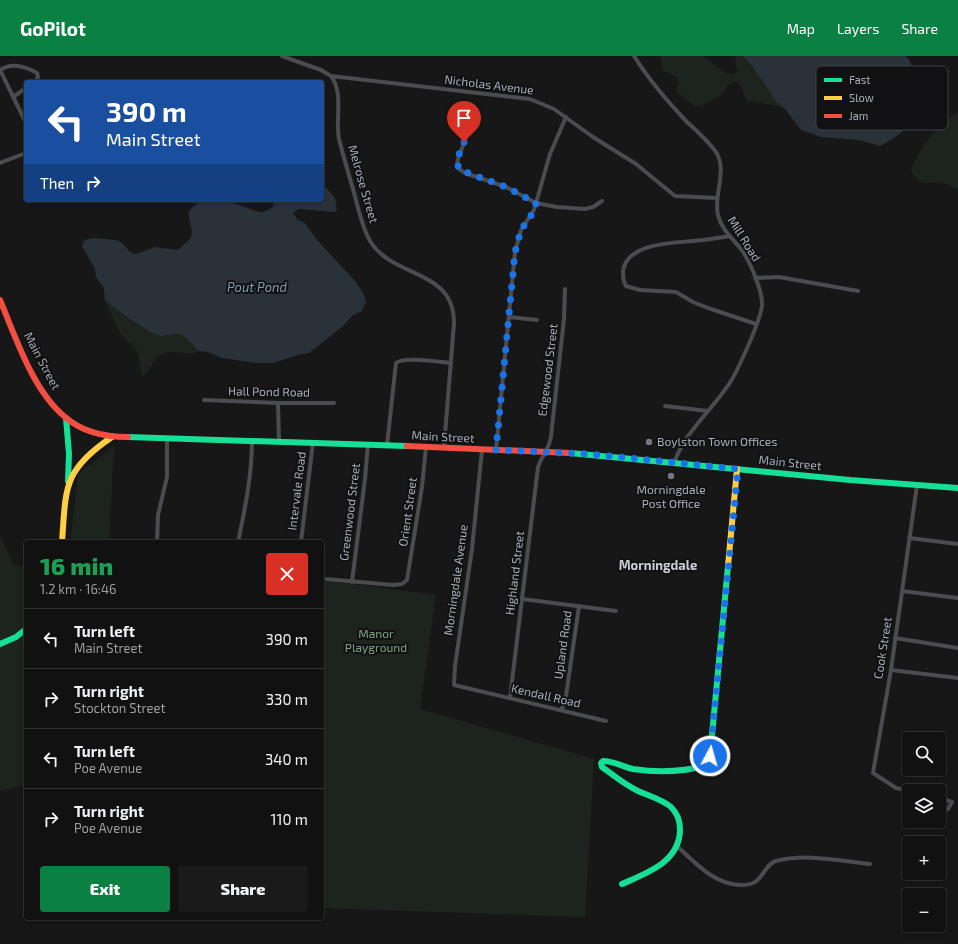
<!DOCTYPE html>
<meta charset="utf-8">
<style>
:root{--surface:#111;--page:#1a1a1a;--text:#f1f3f6;--muted:#9c9d9f;--line:#303131;--accent:#0b8043}
body{margin:0;font-family:"Exo 2",sans-serif;background:var(--page);color:var(--text);height:100vh;display:flex;flex-direction:column;font-size:15px;white-space:nowrap}
*{box-sizing:border-box;margin:0}
p{font-size:13px;color:var(--muted)}
.icon{flex:none;width:22px;height:22px;fill:none;stroke:currentColor;stroke-width:2;stroke-linecap:round;stroke-linejoin:round}
.map{position:relative;flex:1;overflow:hidden}
.details{position:absolute;left:24px;top:484px;width:300px;height:380px;display:flex;flex-direction:column;background:var(--surface);border-radius:4px;box-shadow:0 2px 6px #0003,0 0 0 1px var(--line)}
.details>*{flex:none}
.top-card{position:absolute;left:24px;top:24px;width:300px;height:122px;border-radius:4px;box-shadow:0 2px 6px #0003,0 0 0 1px var(--line);background:#1a4fa0;color:#fff;overflow:hidden}
.tools{position:absolute;left:902px;top:676px;display:grid;gap:8px}
.tools a{display:grid;place-items:center;width:44px;height:44px;border-radius:4px;background:var(--surface);box-shadow:0 2px 6px #0003,0 0 0 1px var(--line);font-size:20px}
.pin{position:absolute;display:grid;place-items:center;width:34px;height:34px;color:#fff;margin:-41px -17px;border-radius:50% 50% 50% 0;rotate:-45deg;box-shadow:0 0 4px #0007}
.pin .icon{rotate:45deg}
.me{position:absolute;width:44px;margin:-22px;rotate:6deg;stroke-linejoin:round;filter:drop-shadow(0 0 3px #0008)}
.turn{display:flex;align-items:center;gap:14px;height:84px;padding:0 16px;font-size:18px}
.turn .icon{width:52px;height:52px;stroke-width:2.5}
.turn b{display:block;font-size:28px;line-height:34px}
.then{display:flex;align-items:center;height:38px;padding:0 16px;background:#0003;gap:8px;font-size:15px}
.round{display:grid;place-items:center;flex:none;width:42px;height:42px;border-radius:4px;background:var(--page)}
.headline{display:flex;align-items:center;justify-content:space-between;height:68px;padding:0 16px}
h1{font-size:24px;font-weight:800;line-height:30px;color:#1e9e55}
.cta{display:flex;gap:8px;margin-top:auto;padding:8px 16px}
.cta a{flex:1;height:46px;border-radius:4px;background:var(--accent);color:#fff;font-size:16px;font-weight:800;line-height:46px;text-align:center}
.cta a+a{background:var(--page);color:var(--text)}
ul{padding:0;list-style:none}
li{display:flex;align-items:center;gap:12px;height:60px;padding:0 16px;border-top:1px solid var(--line)}
li div{flex:1}
li b{display:block;font-size:15px}
li em{font-style:normal}
header{display:flex;align-items:center;gap:24px;box-sizing:border-box;height:56px;padding:0 20px;background:var(--accent);color:#fff}
header strong{font-size:19px}
nav{display:flex;gap:22px;margin-inline-start:auto;font-size:14px}
.map>svg:first-child{display:block}
.green{fill:#1d241e}
.water{fill:#2a3239}
.lines{fill:none;stroke-linecap:round;stroke-linejoin:round}
.street{stroke:#4b4c50;stroke-width:4}
.fast{stroke:#16e098;stroke-width:6}
.slow{stroke:#ffcf43;stroke-width:6}
.jam{stroke:#f24e42;stroke-width:6}
.route{stroke:#1a73e8;stroke-width:7;stroke-dasharray:0 12.6}
.poi-dot{fill:#757880;stroke:#111113;stroke-width:1.5}
.labels{text-anchor:middle;stroke-width:4;stroke-linejoin:round;paint-order:stroke}
.street-label{font-size:12px;fill:#a8adb8;stroke:#111113}
.poi-label{font-size:12px;fill:#a8adb8;stroke:#111113;text-anchor:start}
.park-label{font-size:12px;fill:#7fa381;stroke:#111113}
.water-label{font-size:13px;font-style:italic;fill:#7f9bb3;stroke:#111113}
.neighbourhood-label{font-size:13px;font-weight:bold;fill:#c9ccd4;stroke:#111113}
.key{fill:#111113;stroke:#3e4045;stroke-width:1}
.key-label{font-size:11px;fill:#a8adb8}
</style>
<header>
<strong>GoPilot</strong>
<nav><a>Map</a><a>Layers</a><a>Share</a></nav>
</header>
<div class="map">
<svg width="958" height="888" viewBox="0 0 958 888">
<rect width="100%" height="100%" fill="#171717"/>
<g class="green">
<path d="M 660,0 L 703,0 L 721,14 L 732,19 L 737,16 L 735,0 L 743,0 C 759,15 767,37 783,51 L 747,45 C 742,38 744,30 736,25 L 729,28 L 721,40 L 700,50 L 695,50 L 675,35 L 679,28 L 677,21 L 663,15 Z"/>
<path d="M 958,56 L 958,133 C 953,132 951,130 946,128 C 932,122 922,136 911,114 C 918,94 939,66 958,56 Z"/>
<path d="M 105,244 L 128,262 L 152,277 L 160,280 L 180,278 L 185,281 L 199,295 C 185,302 174,292 162,298 C 152,303 151,316 141,321 C 140,311 141,299 134,291 C 130,286 124,284 121,278 C 115,267 109,256 105,244 Z"/>
<path d="M 114,390 L 109,486 L 70,486 L 78,418 Z"/>
<path d="M 0,480 L 14,509 L 26,511 L 26,729 L 0,735 Z"/>
<path d="M 322,524 L 436,539 L 420,653 L 594,703 L 585,861 L 322,852 Z"/>
</g>
<g class="water">
<path d="M 743,0 L 905,0 L 909,3 L 912,10 L 908,17 L 909,30 L 905,38 L 904,45 L 909,57 L 916,65 L 894,82 L 880,90 L 859,84 L 821,81 L 801,74 L 786,54 L 776,45 L 752,10 Z"/>
<path d="M 322,127 L 335,142 L 337,154 L 335,156 L 298,153 L 293,157 L 298,164 L 305,167 L 317,184 L 356,226 L 363,237 L 366,245 L 362,255 L 353,259 L 343,270 L 309,297 L 297,299 L 273,307 L 256,307 L 222,302 L 208,296 L 199,295 L 185,281 L 180,278 L 160,280 L 152,277 L 128,262 L 105,244 L 104,232 L 96,221 L 95,213 L 82,190 L 85,184 L 94,182 L 116,184 L 122,187 L 130,196 L 136,198 L 155,191 L 178,194 L 191,182 L 192,175 L 188,157 C 203,132 238,149 259,156 L 264,156 L 273,151 L 274,147 L 273,144 L 322,144 Z"/>
</g>
<g class="lines">
<g class="street">
<path d="M 282,0 L 321,14 L 331,20 L 530,43 L 554,53 L 593,81 L 636,108 L 675,140 L 717,142"/>
<path d="M 634,0 C 649,24 667,45 687,66 C 697,75 708,85 716,96 C 728,115 713,139 718,159 C 721,174 735,184 743,196 C 751,208 763,236 762,250 C 759,269 746,294 738,312 C 722,347 687,370 674,407"/>
<path d="M 331,20 C 344,37 335,63 339,83 C 343,99 348,116 353,133 C 358,150 361,169 370,185 C 393,223 454,212 454,267 L 444,391"/>
<path d="M 13,41 L 26,32"/>
<path d="M 26,67 L 0,14 C 12,6 25,10 37,17 L 38,21 L 35,26"/>
<path d="M 468,76 L 458,103 L 457,109 L 459,113 L 465,117 L 506,131 L 536,147 L 557,151 L 585,153 L 593,151 L 602,145"/>
<path d="M 0,107 L 26,97"/>
<path d="M 730,180 C 718,182 705,184 693,185 C 672,187 627,187 623,215 C 623,221 623,226 626,230 L 640,234 L 676,236 L 693,246 L 708,252 L 756,268"/>
<path d="M 755,222 L 779,221 L 858,235"/>
<path d="M 509,261 L 537,264"/>
<path d="M 204,344 L 278,347 L 334,347"/>
<path d="M 278,347 L 279,385"/>
<path d="M 665,350 L 708,355"/>
<path d="M 387,389 L 396,307 C 404,300 439,306 451,307"/>
<path d="M 482,394 L 472,493 L 455,610 L 454,629 L 606,665"/>
<path d="M 496,394 L 515,196 L 521,174 L 534,154 L 550,98 L 566,61"/>
<path d="M 909,482 L 958,488"/>
<path d="M 157,486 L 158,459 L 167,421 L 167,383"/>
<path d="M 238,486 C 245,453 252,419 252,384"/>
<path d="M 301,486 L 313,386"/>
<path d="M 326,523 L 393,529 L 402,528 L 407,524 L 422,431 L 426,391"/>
<path d="M 352,526 L 365,423 L 368,388"/>
<path d="M 902,535 L 958,542"/>
<path d="M 522,543 L 616,555"/>
<path d="M 895,582 L 958,592"/>
<path d="M 891,614 L 958,622"/>
<path d="M 510,642 L 538,411 C 542,398 549,395 551,380 L 564,263 L 565,233"/>
<path d="M 561,654 L 565,647 L 579,550"/>
<path d="M 911,735 L 896,732 L 873,717 L 891,614 L 917,429"/>
<path d="M 939,742 L 952,746 L 948,753 L 939,757"/>
<path d="M 677,790 C 695,807 714,828 740,829 C 745,829 751,829 755,826 C 763,821 767,807 776,805 C 806,797 840,805 870,808"/>
</g>
<g class="fast">
<path d="M 66,362 L 69,398 L 68,425"/>
<path d="M 128,381 L 407,390"/>
<path d="M 570,397 L 850,424 L 958,432"/>
<path d="M 0,588 L 16,581 L 26,573"/>
<path d="M 622,828 C 647,817 680,806 680,773 C 680,764 677,757 671,751 C 661,743 649,740 638,735 C 625,729 613,719 602,711 L 601,707 L 603,705 C 614,705 623,711 633,713 C 658,717 683,716 707,709 L 710,700 L 728,510"/>
</g>
<g class="slow">
<path d="M 62,486 C 66,431 63,414 112,381"/>
<path d="M 728,510 L 737,413"/>
</g>
<g class="jam">
<path d="M 0,244 C 16,282 33,335 65,361 C 82,376 106,381 128,381"/>
<path d="M 407,390 L 570,397"/>
</g>
</g>
<g class="lines">
<path class="route" d="M 464,86 C 461,94 454,106 460,114 L 506,131 L 536,147 L 532,158 L 521,174 L 515,196 L 496,394 L 590,398 L 738,413 L 710,700"/>
</g>
<g class="poi-dot">
<circle cx="649" cy="386" r="4"/>
<circle cx="671" cy="420" r="4"/>
</g>
<g class="labels">
<g class="street-label">
<text transform="translate(489 29) rotate(7)" y="4">Nicholas Avenue</text>
<text transform="translate(363 128) rotate(74)" y="4">Melrose Street</text>
<text transform="translate(744 183) rotate(58)" y="4">Mill Road</text>
<text transform="translate(42 305) rotate(62)" y="4">Main Street</text>
<text transform="translate(548 314) rotate(-83)" y="4">Edgewood Street</text>
<text transform="translate(269 336) rotate(1)" y="4">Hall Pond Road</text>
<text transform="translate(443 381) rotate(3)" y="4">Main Street</text>
<text transform="translate(790 407) rotate(6)" y="4">Main Street</text>
<text transform="translate(297 435) rotate(-83)" y="4">Intervale Road</text>
<text transform="translate(350 456) rotate(-83)" y="4">Greenwood Street</text>
<text transform="translate(408 456) rotate(-82)" y="4">Orient Street</text>
<text transform="translate(515 517) rotate(-83)" y="4">Highland Street</text>
<text transform="translate(456 524) rotate(-82)" y="4">Morningdale Avenue</text>
<text transform="translate(563 589) rotate(-82)" y="4">Upland Road</text>
<text transform="translate(883 592) rotate(-81)" y="4">Cook Street</text>
<text transform="translate(546 640) rotate(13)" y="4">Kendall Road</text>
</g>
<g class="poi-label">
<text x="657" y="390">Boylston Town Offices</text>
<text x="671" y="438" text-anchor="middle">Morningdale<tspan x="671" dy="14">Post Office</tspan></text>
</g>
<g class="park-label">
<text x="376" y="582">Manor<tspan x="376" dy="14">Playground</tspan></text>
</g>
<g class="water-label">
<text x="257" y="236">Pout Pond</text>
</g>
<g class="neighbourhood-label">
<text x="658" y="514">Morningdale</text>
</g>
</g>
<rect x="816" y="10" width="132" height="64" rx="6" class="key"/>
<rect x="824" y="22" width="18" height="4" fill="#16e098"/>
<rect x="824" y="40" width="18" height="4" fill="#ffcf43"/>
<rect x="824" y="58" width="18" height="4" fill="#f24e42"/>
<g class="key-label">
<text x="849" y="28">Fast</text>
<text x="849" y="46">Slow</text>
<text x="849" y="64">Jam</text>
</g>
</svg>
<div class="tools">
<a><svg class="icon" aria-label="search" viewBox="0 0 24 24"><circle cx="10" cy="10" r="6"/><path d="M15 15l6 6"/></svg></a>
<a><svg class="icon" aria-label="layers" viewBox="0 0 24 24"><path d="M12 4l9 5-9 5-9-5zM3 14l9 5 9-5"/></svg></a>
<a>+</a>
<a>−</a>
</div>
<div class="pin" style="left:464px;top:86px;background:#d93025"><svg class="icon" aria-label="arrive" viewBox="0 0 24 24"><path d="M6 21V4h12l-3 4 3 4H6"/></svg></div>
<svg class="me" style="left:710px;top:700px" viewBox="-20 -20 40 40"><circle r="17" fill="#1a73e8" stroke="#fff" stroke-width="3"/><path d="M0-11L8 9 0 5-8 9z" fill="#fff"/></svg>
<div class="top-card">
<div class="turn"><svg class="icon" aria-label="left" viewBox="0 0 24 24"><path d="M17 20v-9H6M10 6l-5 5 5 5"/></svg><div><b>390 m</b>Main Street</div></div>
<div class="then">Then<svg class="icon" aria-label="right" viewBox="0 0 24 24"><path d="M7 20v-9h11M14 6l5 5-5 5"/></svg></div>
</div>
<section class="details">
<div class="headline"><div><h1>16 min</h1><p>1.2 km · 16:46</p></div><a class="round" style="background:#d93025;color:#fff"><svg class="icon" aria-label="close" viewBox="0 0 24 24"><path d="M6 6l12 12M18 6L6 18"/></svg></a></div>
<ul>
<li><svg class="icon" aria-label="left" viewBox="0 0 24 24"><path d="M17 20v-9H6M10 6l-5 5 5 5"/></svg><div><b>Turn left</b><p>Main Street</p></div><em>390 m</em></li>
<li><svg class="icon" aria-label="right" viewBox="0 0 24 24"><path d="M7 20v-9h11M14 6l5 5-5 5"/></svg><div><b>Turn right</b><p>Stockton Street</p></div><em>330 m</em></li>
<li><svg class="icon" aria-label="left" viewBox="0 0 24 24"><path d="M17 20v-9H6M10 6l-5 5 5 5"/></svg><div><b>Turn left</b><p>Poe Avenue</p></div><em>340 m</em></li>
<li><svg class="icon" aria-label="right" viewBox="0 0 24 24"><path d="M7 20v-9h11M14 6l5 5-5 5"/></svg><div><b>Turn right</b><p>Poe Avenue</p></div><em>110 m</em></li>
</ul>
<div class="cta"><a>Exit</a><a>Share</a></div>
</section>
</div>
